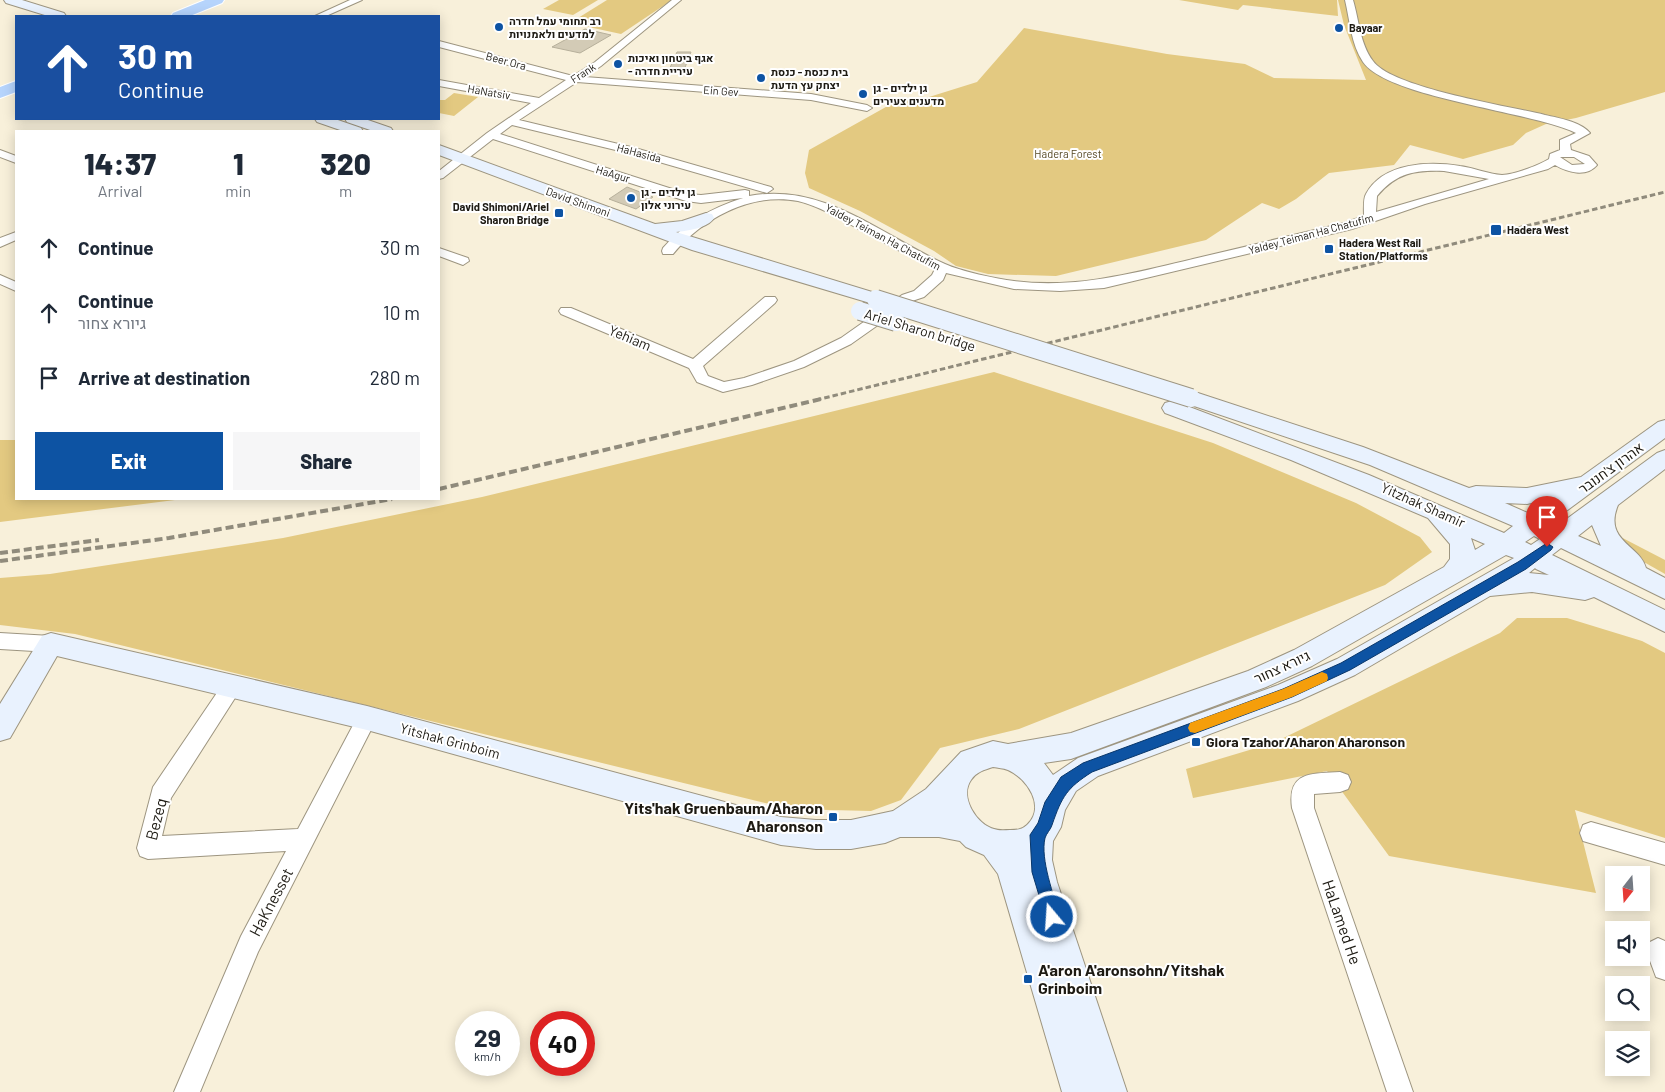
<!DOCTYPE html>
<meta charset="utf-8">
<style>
:root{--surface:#fff;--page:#f6f6f7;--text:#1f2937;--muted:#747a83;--accent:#0d53a3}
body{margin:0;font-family:Barlow,Heebo,sans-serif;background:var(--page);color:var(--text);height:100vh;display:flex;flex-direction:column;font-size:19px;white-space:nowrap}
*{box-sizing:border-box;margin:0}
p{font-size:16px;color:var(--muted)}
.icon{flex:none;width:28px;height:28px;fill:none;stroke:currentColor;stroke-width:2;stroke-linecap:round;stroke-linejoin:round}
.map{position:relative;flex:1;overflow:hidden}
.side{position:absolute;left:15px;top:130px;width:425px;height:370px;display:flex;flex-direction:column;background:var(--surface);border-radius:0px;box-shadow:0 2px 12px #0003}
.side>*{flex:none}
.banner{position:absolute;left:15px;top:15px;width:425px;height:105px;border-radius:0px;box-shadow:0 2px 12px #0003;background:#1a4fa0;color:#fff;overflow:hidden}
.needle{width:32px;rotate:197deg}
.tools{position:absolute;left:1605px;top:866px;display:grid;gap:10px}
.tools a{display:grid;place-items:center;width:45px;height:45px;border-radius:0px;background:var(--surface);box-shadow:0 2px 12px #0003;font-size:25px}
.speed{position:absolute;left:455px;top:1011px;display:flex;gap:10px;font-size:25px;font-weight:700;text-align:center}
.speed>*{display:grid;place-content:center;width:65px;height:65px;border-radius:50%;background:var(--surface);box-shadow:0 2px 12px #0003;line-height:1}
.speed small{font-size:12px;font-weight:400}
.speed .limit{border:8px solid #d22;background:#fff;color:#111}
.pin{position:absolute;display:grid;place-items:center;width:42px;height:42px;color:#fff;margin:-51px -21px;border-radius:50% 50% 50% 0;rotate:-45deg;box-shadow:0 0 5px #0007}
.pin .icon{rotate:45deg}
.me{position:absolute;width:55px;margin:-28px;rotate:342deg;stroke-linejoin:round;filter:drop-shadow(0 0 4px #0008)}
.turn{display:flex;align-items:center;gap:18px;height:105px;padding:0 20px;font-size:22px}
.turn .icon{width:65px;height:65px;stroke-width:2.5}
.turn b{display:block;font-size:35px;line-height:42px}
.eta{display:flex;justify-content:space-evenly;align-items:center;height:85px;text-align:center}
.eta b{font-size:30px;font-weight:800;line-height:35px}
.button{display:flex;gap:10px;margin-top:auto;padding:10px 20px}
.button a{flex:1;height:58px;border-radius:0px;background:var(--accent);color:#fff;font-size:20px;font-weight:800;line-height:58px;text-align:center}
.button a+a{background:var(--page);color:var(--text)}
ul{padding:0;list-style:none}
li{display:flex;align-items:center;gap:15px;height:65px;padding:0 20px}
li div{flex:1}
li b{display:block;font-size:19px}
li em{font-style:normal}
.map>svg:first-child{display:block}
.green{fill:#e3c981}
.building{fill:#d3cbb6;stroke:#b7b09b}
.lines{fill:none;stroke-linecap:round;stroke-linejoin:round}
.street-casing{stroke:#9d9580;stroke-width:2}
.secondary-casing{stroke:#9d9580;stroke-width:2}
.highway-casing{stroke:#fff;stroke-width:2}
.street{fill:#fff;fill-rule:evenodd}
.secondary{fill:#e9f2fe;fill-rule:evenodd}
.highway{fill:#b6d4fc;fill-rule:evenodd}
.rail-far1{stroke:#908b7c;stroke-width:3;stroke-dasharray:5.5 3;stroke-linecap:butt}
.rail{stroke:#908b7c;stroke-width:4;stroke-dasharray:8 4;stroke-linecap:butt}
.secondary-bridge-casing{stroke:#9d9580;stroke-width:20;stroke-linecap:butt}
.secondary-bridge{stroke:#e9f2fe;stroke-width:18}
.route{fill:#0d53a3;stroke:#08366a}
.slow{fill:#f59e0b}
.poi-dot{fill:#0d53a3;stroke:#fff;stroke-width:2}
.labels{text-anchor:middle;stroke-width:4;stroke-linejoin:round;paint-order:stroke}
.far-poi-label{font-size:11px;font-weight:bold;fill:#1d1a13;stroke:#fff;text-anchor:start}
.far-street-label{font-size:11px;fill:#1d1a13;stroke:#fff}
.far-park-label{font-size:11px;fill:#544721;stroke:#fff}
.street-label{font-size:14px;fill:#1d1a13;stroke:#fff}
.poi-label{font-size:14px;font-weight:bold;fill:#1d1a13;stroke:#fff;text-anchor:start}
.near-poi-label{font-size:16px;font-weight:bold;fill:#1d1a13;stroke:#fff;text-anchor:end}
.near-street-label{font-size:16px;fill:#1d1a13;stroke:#fff}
</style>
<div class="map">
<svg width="1665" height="1092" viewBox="0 0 1665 1092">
<rect width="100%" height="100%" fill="#f8f0da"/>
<g class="green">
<path d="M 559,0 L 598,0 L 573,15 L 543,9 Z"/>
<path d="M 607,0 L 672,0 L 621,34 L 570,23 Z"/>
<path d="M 1179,0 L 1337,0 L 1338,16 L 1243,5 L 1238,10 Z"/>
<path d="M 1338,0 L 1665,0 L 1665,92 L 1576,118 L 1546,124 L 1526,133 L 1513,145 L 1463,159 L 1410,145 L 1394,165 L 1329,173 L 1296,199 L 1279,209 L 1262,203 L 1206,240 L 1056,276 L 988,274 L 956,266 L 934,251 L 860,211 L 809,188 L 805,173 L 809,150 L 902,98 L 929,97 L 977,82 L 1024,28 L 1167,54 L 1245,64 L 1274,78 L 1366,80 L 1344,25 Z"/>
<path d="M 454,93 L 478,97 L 454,116 L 439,113 L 439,100 L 445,100 Z"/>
<path d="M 994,372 L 1213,443 L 1356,503 L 1420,537 L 1432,552 L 1385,585 L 1019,729 L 940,748 L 901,800 L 871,811 L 790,809 L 75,634 L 0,625 L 0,578 L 50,574 L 283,538 L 482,497 Z"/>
<path d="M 0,440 L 16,440 L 16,499 L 175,500 L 0,522 Z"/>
<path d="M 1613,533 L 1665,560 L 1665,574 L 1635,557 Z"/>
<path d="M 1517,618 L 1567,618 L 1642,641 L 1665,653 L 1665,838 L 1575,810 L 1596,893 L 1389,856 L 1327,771 L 1193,798 L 1186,769 L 1273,743 L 1500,633 Z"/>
</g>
<g class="building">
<path d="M 585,29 L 611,35 L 580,53 L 552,47 Z"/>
<path d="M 677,52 L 691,52 L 684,70 L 669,70 Z"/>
<path d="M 627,187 L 653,197 L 636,209 L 609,199 Z"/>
</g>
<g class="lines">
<defs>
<g id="street">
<path d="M 350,0 L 362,0 L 326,16 L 315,16 Z"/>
<path d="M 672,0 L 681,0 L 601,66 L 585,77 L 811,94 L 867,105 L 872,108 L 867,111 L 811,100 L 577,82 L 519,120 L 635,148 L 771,187 L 773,189 L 767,193 L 628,153 L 512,125 L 500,134 L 688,194 L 701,195 L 745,190 L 749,191 L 749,196 C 824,182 881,235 945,264 C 960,271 997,279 1014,281 C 1076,289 1134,273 1193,259 C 1244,247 1294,235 1344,223 L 1364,216 C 1364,210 1363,199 1366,194 C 1383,162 1430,161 1460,166 C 1474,168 1489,174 1502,175 C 1514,175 1539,165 1549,159 L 1550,154 L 1560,150 L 1560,140 L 1576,133 C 1530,111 1388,98 1363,62 C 1351,44 1350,21 1345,0 L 1353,0 C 1359,20 1360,44 1373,61 C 1392,88 1509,106 1545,115 C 1559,118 1581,122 1590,133 L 1570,144 L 1571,150 L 1589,156 L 1597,165 C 1586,178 1567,172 1555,165 L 1548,169 L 1425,204 L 1352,229 L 1104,288 L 1060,291 L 1014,289 L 946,273 L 943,280 L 924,297 L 912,301 L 851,344 L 804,367 L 752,385 L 723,392 L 697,382 L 689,368 L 561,314 L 559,311 L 561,308 L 571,308 L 693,359 L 765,297 L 775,297 L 777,300 L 775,303 L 703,366 L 708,376 L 724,382 L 744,378 L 794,361 L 841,338 L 902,295 L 914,291 L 932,275 L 935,269 C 909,256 883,242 857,228 C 838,218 819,206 798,201 C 750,192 702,219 673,254 L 663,254 L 662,251 L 663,248 C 685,223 711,208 743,198 L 701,203 L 686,201 L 493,139 L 443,178 L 439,179 L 439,171 L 487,133 L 531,103 L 439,86 L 439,80 L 539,98 L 566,80 L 439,47 L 439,41 L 573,76 L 595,62 ZM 1560,157 L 1574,157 L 1585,164 L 1572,165 ZM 1444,171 L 1489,179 L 1376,212 L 1377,196 C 1396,173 1415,170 1444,171 Z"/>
<path d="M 0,150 L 16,156 L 16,163 L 0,157 Z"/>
<path d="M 16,232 L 16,240 L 0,247 L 0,238 Z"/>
<path d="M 439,248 L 468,258 L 469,261 L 463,265 L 439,256 Z"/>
<path d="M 0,275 L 16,282 L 16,291 L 0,284 Z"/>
<path d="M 0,633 L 51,636 L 58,638 L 61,644 L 58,650 L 51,652 L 0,649 Z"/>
<path d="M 232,678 L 239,681 L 242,687 L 171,798 L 162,836 L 298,829 L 360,712 L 367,709 L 374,712 L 377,718 L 258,952 L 200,1092 L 174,1092 L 241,936 L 286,851 L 148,859 L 140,856 L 137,848 L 153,787 L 225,681 Z"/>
<path d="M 1340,772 L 1348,775 L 1351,782 L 1348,789 L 1340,792 L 1314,794 L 1314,808 L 1413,1092 L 1387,1092 L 1292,808 C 1287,771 1311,774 1340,772 Z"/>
<path d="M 1591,822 L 1665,843 L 1665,865 L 1583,841 L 1580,833 L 1583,825 Z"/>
<path d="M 1658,938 L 1665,941 L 1665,980 L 1656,977 L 1646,950 L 1650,942 Z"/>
</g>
<g id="secondary">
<path d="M 4,0 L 22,0 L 64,13 L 66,16 L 48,16 L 6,3 Z"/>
<path d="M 315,119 L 335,119 L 361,128 L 363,131 L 343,131 L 317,122 Z"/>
<path d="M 345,119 L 365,119 L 391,128 L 393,131 L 373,131 L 347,122 Z"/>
<path d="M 439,145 L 655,224 L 682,221 L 706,213 L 712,214 L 714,218 C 708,228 687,231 676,232 L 882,295 L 885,299 L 882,303 L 870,303 L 692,250 L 439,155 Z"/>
<path d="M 1198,393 L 1363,447 L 1469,488 L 1476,486 L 1527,488 L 1581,477 L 1658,422 L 1665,420 L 1665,438 L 1550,523 L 1557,526 L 1657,453 L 1665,450 L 1665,469 L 1618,505 C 1603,541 1640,545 1646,568 L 1665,578 L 1665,599 L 1561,548 L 1552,555 L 1665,610 L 1665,632 L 1594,597 L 1585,600 L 1532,592 L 1490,596 L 1355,675 L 1298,701 L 1098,776 L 1076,791 L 1065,810 L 1061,827 L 1053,841 L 1052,860 L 1057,882 L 1127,1092 L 1062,1092 L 998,874 L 984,855 L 966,847 L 960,841 L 939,837 L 900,837 L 885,843 L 851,849 L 816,849 L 781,845 L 367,730 L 57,656 L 10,738 L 0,741 L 0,704 L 42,636 L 51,633 L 367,706 L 781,817 L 816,820 L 851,820 L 893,811 L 926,789 L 961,752 L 993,741 L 1008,744 L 1071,733 L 1248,671 L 1294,650 L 1444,567 L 1450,559 L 1450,544 L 1428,518 L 1291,460 L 1165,413 L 1162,408 L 1165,403 L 1172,401 L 1179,403 L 1369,475 L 1504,533 L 1513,526 L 1370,465 L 1191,405 L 1188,400 L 1191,395 ZM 1550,499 L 1530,514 L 1505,503 L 1527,504 ZM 1592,525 L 1601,546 L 1578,536 ZM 1534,536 L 1540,539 L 1531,545 L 1525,542 ZM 1471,538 L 1485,544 L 1475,550 ZM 1506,555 L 1514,558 L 1337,659 L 1278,685 L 1078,758 L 1053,775 L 1044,763 L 1071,759 L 1266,687 L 1312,666 ZM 1535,568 L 1536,569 L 1549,575 L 1529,573 ZM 993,767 C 998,768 1003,768 1008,770 C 1028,779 1046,807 1027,825 C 1022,830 1016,830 1010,830 C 1005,830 999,831 994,829 C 977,825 959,797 971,780 C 976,772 984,770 993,767 Z"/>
</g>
<g id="highway">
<path d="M 205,0 L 224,0 L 222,3 L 190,16 L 171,16 L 173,13 Z"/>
<path d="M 16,81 L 16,92 L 0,98 L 0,87 Z"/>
</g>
</defs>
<use href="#street" class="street-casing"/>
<use href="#secondary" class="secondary-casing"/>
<use href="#highway" class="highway-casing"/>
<use href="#street" class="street"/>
<use href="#secondary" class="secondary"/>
<use href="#highway" class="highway"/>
<path class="rail-far1" d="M 816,400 L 1665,192"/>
<g class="rail">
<path d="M 439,489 L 821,399"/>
<path d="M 0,553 L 99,540"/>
<path d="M 0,561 L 169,538 L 392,499"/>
</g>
<defs>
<g id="secondary-bridge">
<path d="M 876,299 L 1191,398"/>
<path d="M 860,311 L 896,322"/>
</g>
</defs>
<use href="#secondary-bridge" class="secondary-bridge-casing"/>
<use href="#secondary-bridge" class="secondary-bridge"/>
</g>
<path class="route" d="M 1547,543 L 1553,547 L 1551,550 L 1526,569 L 1350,670 L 1292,697 L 1092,772 C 1067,788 1062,796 1052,825 C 1051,829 1046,834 1045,838 C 1040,859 1054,896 1060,917 L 1058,922 L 1052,924 L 1047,922 L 1032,872 L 1030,835 L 1038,823 L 1045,802 L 1061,777 L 1083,763 L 1283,689 L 1341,663 L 1518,562 Z"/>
<path class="slow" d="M 1322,672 L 1327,674 L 1328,678 L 1327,681 L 1292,697 L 1195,733 L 1190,732 L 1188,728 L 1190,723 L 1283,689 Z"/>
<g class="poi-dot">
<circle cx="499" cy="27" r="5"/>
<circle cx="1339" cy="28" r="5"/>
<circle cx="618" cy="64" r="5"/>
<circle cx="761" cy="78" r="5"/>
<circle cx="863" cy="94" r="5"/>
<circle cx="631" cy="198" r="5"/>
<rect x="554" y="208" width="10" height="10" rx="2.5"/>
<rect x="1490" y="224" width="12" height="12" rx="2.5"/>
<rect x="1324" y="244" width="10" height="10" rx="2.5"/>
<rect x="1191" y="737" width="10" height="10" rx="2.5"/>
<rect x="828" y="812" width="10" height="10" rx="2.5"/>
<rect x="1023" y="974" width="10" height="10" rx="2.5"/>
</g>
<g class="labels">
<g class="far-poi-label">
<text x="509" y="25">רב תחומי עמל חדרה<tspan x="509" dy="13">למדעים ולאמנויות</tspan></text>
<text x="1349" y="32">Bayaar</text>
<text x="628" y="62">אגף ביטחון ואיכות<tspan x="628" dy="13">- עיריית חדרה</tspan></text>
<text x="771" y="76">בית כנסת - כנסת<tspan x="771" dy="13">יצחק עץ הדעת</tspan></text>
<text x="873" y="92">גן ילדים - גן<tspan x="873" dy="13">מדענים צעירים</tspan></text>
<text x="641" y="196">גן ילדים - גן<tspan x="641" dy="13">עירוני אלון</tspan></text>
<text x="549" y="211" text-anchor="end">David Shimoni/Ariel<tspan x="549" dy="13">Sharon Bridge</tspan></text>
<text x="1507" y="234">Hadera West</text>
<text x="1339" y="247">Hadera West Rail<tspan x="1339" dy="13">Station/Platforms</tspan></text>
</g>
<g class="far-street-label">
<text transform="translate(506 61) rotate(15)" y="4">Beer Ora</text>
<text transform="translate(583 73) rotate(-33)" y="4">Frank</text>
<text transform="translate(721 91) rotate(4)" y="4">Ein Gev</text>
<text transform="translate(489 92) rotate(10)" y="4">HaNatsiv</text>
<text transform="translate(639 153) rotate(15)" y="4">HaHasida</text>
<text transform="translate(613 174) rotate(17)" y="4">HaAgur</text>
<text transform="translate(578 202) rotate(20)" y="4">David Shimoni</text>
<text transform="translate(1311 234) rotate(-15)" y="4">Yaldey Teiman Ha Chatufim</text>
<text transform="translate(883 237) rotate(28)" y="4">Yaldey Teiman Ha Chatufim</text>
</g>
<g class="far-park-label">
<text x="1068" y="158">Hadera Forest</text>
</g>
<g class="street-label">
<text transform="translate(920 330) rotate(17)" y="5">Ariel Sharon bridge</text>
<text transform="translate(630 338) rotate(23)" y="5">Yehiam</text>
<text transform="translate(1611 468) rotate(-36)" y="5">אהרון צ'חנובר</text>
<text transform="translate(1423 505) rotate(24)" y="5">Yitzhak Shamir</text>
<text transform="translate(1282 667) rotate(-25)" y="5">גיורא צחור</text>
<text transform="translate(450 741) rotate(15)" y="5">Yitshak Grinboim</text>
</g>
<g class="poi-label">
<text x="1206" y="747">Giora Tzahor/Aharon Aharonson</text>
</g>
<g class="near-poi-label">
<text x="823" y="814">Yits'hak Gruenbaum/Aharon<tspan x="823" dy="18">Aharonson</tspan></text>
<text x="1038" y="976" text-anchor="start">A'aron A'aronsohn/Yitshak<tspan x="1038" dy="18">Grinboim</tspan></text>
</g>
<g class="near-street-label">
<text transform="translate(156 819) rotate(-76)" y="6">Bezeq</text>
<text transform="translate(271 902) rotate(-62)" y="6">HaKnesset</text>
<text transform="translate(1342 922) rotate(71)" y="6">HaLamed He</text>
</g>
</g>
</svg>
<div class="tools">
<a><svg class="needle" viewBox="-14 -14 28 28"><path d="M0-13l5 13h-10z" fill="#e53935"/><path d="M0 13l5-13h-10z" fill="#747a83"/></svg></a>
<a><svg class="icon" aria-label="sound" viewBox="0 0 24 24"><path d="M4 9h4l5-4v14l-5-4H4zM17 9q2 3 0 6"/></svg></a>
<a><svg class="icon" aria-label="search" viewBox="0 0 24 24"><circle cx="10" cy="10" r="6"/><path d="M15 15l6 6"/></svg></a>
<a><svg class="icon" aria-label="layers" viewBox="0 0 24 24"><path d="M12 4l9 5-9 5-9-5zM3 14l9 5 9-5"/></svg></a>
</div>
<div class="speed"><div>29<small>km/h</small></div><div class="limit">40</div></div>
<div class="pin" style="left:1547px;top:547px;background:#d93025"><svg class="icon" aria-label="arrive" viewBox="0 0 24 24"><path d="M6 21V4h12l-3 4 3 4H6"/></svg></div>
<svg class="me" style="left:1052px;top:917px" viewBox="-20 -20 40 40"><circle r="17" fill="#0d53a3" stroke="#fff" stroke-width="3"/><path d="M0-11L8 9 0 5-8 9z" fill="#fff"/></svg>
<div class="banner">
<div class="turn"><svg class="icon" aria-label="ahead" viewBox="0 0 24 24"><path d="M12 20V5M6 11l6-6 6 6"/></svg><div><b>30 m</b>Continue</div></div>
</div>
<section class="side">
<div class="eta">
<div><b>14:37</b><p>Arrival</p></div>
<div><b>1</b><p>min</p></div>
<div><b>320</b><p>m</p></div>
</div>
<ul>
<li><svg class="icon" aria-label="ahead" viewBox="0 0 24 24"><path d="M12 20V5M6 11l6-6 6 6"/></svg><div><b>Continue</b></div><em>30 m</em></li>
<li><svg class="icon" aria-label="ahead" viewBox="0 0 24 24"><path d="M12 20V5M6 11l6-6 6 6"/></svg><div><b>Continue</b><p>גיורא צחור</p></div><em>10 m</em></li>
<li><svg class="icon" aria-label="arrive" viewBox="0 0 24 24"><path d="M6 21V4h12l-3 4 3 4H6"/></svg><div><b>Arrive at destination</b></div><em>280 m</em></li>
</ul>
<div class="button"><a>Exit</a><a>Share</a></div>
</section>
</div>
